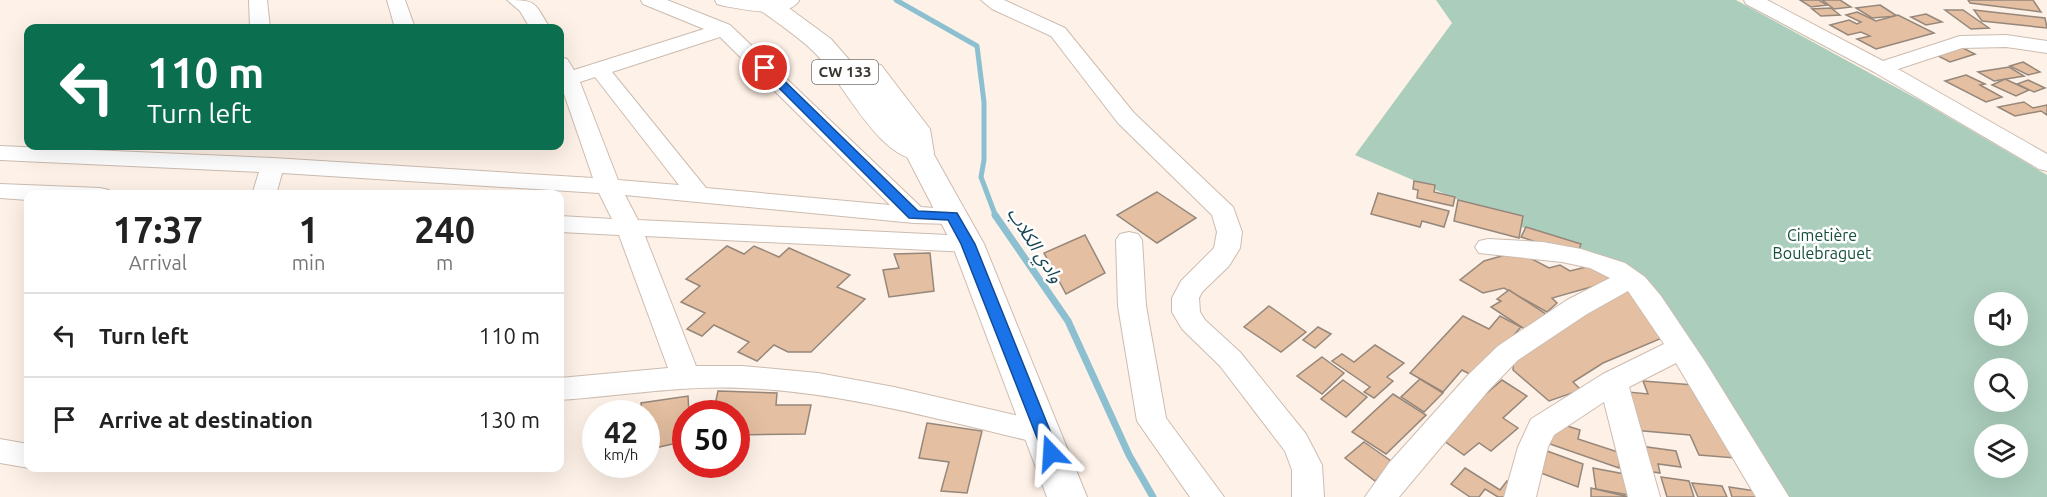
<!DOCTYPE html>
<meta charset="utf-8">
<style>
:root{--surface:#fff;--page:#f2f2f2;--text:#222;--muted:#767676;--line:#e0e0e0}
body{margin:0;font-family:Ubuntu,"Noto Sans Arabic",sans-serif;background:var(--page);color:var(--text);height:100vh;display:flex;flex-direction:column;font-size:22px;white-space:nowrap}
*{box-sizing:border-box;margin:0}
p{font-size:20px;color:var(--muted)}
.icon{flex:none;width:33px;height:33px;fill:none;stroke:currentColor;stroke-width:2;stroke-linecap:round;stroke-linejoin:round}
.map{position:relative;flex:1;overflow:hidden}
.details{position:absolute;left:24px;top:190px;width:540px;height:282px;display:flex;flex-direction:column;background:var(--surface);border-radius:12px;box-shadow:0 6px 24px #0002}
.details>*{flex:none}
.top-card{position:absolute;left:24px;top:24px;width:540px;height:126px;border-radius:12px;box-shadow:0 6px 24px #0002;background:#0b6e4f;color:#fff;overflow:hidden}
.tools{position:absolute;left:1974px;top:292px;display:grid;gap:12px}
.tools a{display:grid;place-items:center;width:54px;height:54px;border-radius:50%;background:var(--surface);box-shadow:0 6px 24px #0002;font-size:30px}
.speed{position:absolute;left:582px;top:400px;display:flex;gap:12px;font-size:30px;font-weight:700;text-align:center}
.speed>*{display:grid;place-content:center;width:78px;height:78px;border-radius:50%;background:var(--surface);box-shadow:0 6px 24px #0002;line-height:1}
.speed small{font-size:15px;font-weight:400}
.speed .limit{border:9px solid #d22;background:#fff;color:#111}
.pin{position:absolute;display:grid;place-items:center;width:51px;height:51px;color:#fff;margin:-26px;border:3px solid #fff;border-radius:50%;box-shadow:0 2px 6px #0007}
.me{position:absolute;width:66px;margin:-33px;rotate:340deg;stroke-linejoin:round;filter:drop-shadow(0 0 4px #0008)}
.turn{display:flex;align-items:center;gap:21px;height:126px;padding:0 24px;font-size:27px}
.turn .icon{width:78px;height:78px;stroke-width:2.5}
.turn b{display:block;font-size:42px;line-height:51px}
.eta{display:flex;justify-content:space-evenly;align-items:center;height:102px;text-align:center}
.eta b{font-size:36px;font-weight:600;line-height:42px}
ul{padding:0;list-style:none}
li{display:flex;align-items:center;gap:18px;height:84px;padding:0 24px;border-top:2px solid var(--line)}
li div{flex:1}
li b{display:block;font-size:22px}
li em{font-style:normal}
.map>svg:first-child{display:block}
.green{fill:#abcdbc;fill-rule:evenodd}
.lines{fill:none;stroke-linecap:round;stroke-linejoin:round}
.stream-far1{stroke:#8cc0d0;stroke-width:5}
.stream{stroke:#8cc0d0;stroke-width:7}
.building{fill:#e5bfa1;stroke:#96877b;stroke-width:1.5}
.minor-casing{stroke:#ccbcb0;stroke-width:2}
.major-casing{stroke:#ccbcb0;stroke-width:2}
.highway-casing{stroke:#ccbcb0;stroke-width:2}
.minor{fill:#fff;fill-rule:evenodd}
.major{fill:#fff;fill-rule:evenodd}
.highway{fill:#fff;fill-rule:evenodd}
.route{fill:#1a73e8;stroke:#114b97;stroke-width:1.5}
.labels{text-anchor:middle;stroke-width:5;stroke-linejoin:round;paint-order:stroke}
.shield{fill:#fff;stroke:#76726f;stroke-width:1.5}
.shield-label{font-size:15px;font-weight:bold;fill:#3c3631}
.park-label{font-size:16px;fill:#144f39;stroke:#fff}
.water-label{font-size:18px;font-style:italic;fill:#174551;stroke:#fff}
</style>
<div class="map">
<svg width="2047" height="497" viewBox="0 0 2047 497">
<rect width="100%" height="100%" fill="#fef1e7"/>
<path class="green" d="M 1436,0 L 1736,0 L 1921,101 L 2047,175 L 2047,497 L 1782,497 L 1637,277 L 1355,155 L 1452,23 ZM 1984,303 L 2018,303 L 2018,336 L 1984,336 ZM 1984,369 L 2018,369 L 2018,402 L 1984,402 ZM 1984,435 L 2018,435 L 2018,468 L 1984,468 Z"/>
<g class="lines">
<path class="stream-far1" d="M 896,0 L 977,46 L 984,102 L 984,160 L 981,177 L 996,217"/>
<path class="stream" d="M 995,215 L 1068,321 L 1129,455 L 1153,497"/>
</g>
<g class="building">
<path d="M 1800,0 L 1819,0 L 1827,5 L 1811,7 Z"/>
<path d="M 1822,0 L 1840,0 L 1851,7 L 1834,9 Z"/>
<path d="M 1968,0 L 2033,0 L 2041,12 L 1970,3 Z"/>
<path d="M 1880,5 L 1897,16 L 1872,18 L 1856,8 Z"/>
<path d="M 1831,8 L 1840,15 L 1821,16 L 1812,9 Z"/>
<path d="M 1945,10 L 1963,10 L 1989,28 L 1971,29 Z"/>
<path d="M 1974,10 L 2045,18 L 2047,28 L 1982,21 Z"/>
<path d="M 1857,12 L 1876,21 L 1898,15 L 1934,33 L 1876,49 L 1857,39 L 1870,36 L 1861,32 L 1848,35 L 1830,25 L 1849,20 L 1857,24 L 1861,22 L 1846,15 Z"/>
<path d="M 1926,14 L 1942,22 L 1926,25 L 1911,17 Z"/>
<path d="M 1957,45 L 1975,54 L 1950,62 L 1932,53 Z"/>
<path d="M 2023,62 L 2040,72 L 2028,75 L 2010,66 Z"/>
<path d="M 2009,67 L 2024,76 L 1994,81 L 1978,72 Z"/>
<path d="M 1966,75 L 1985,84 L 1980,85 L 2002,97 L 1986,102 L 1945,81 Z"/>
<path d="M 2005,79 L 2029,90 L 2016,96 L 1992,85 Z"/>
<path d="M 2028,80 L 2045,88 L 2034,92 L 2017,84 Z"/>
<path d="M 2024,102 L 2033,108 L 2047,105 L 2047,115 L 2041,111 L 2015,116 L 1998,107 Z"/>
<path d="M 1414,181 L 1435,185 L 1434,192 L 1455,197 L 1453,206 L 1417,198 L 1418,190 L 1413,189 Z"/>
<path d="M 1157,192 L 1196,218 L 1157,243 L 1117,215 Z"/>
<path d="M 1378,193 L 1449,211 L 1444,227 L 1422,221 L 1420,227 L 1371,214 Z"/>
<path d="M 1458,200 L 1523,216 L 1519,238 L 1454,221 Z"/>
<path d="M 1526,227 L 1581,244 L 1577,255 L 1521,237 Z"/>
<path d="M 1085,235 L 1105,273 L 1066,294 L 1044,253 Z"/>
<path d="M 727,246 L 744,254 L 754,246 L 779,257 L 789,248 L 850,275 L 837,287 L 865,299 L 811,352 L 788,352 L 774,345 L 757,361 L 738,352 L 749,342 L 714,325 L 702,336 L 687,329 L 705,313 L 681,302 L 700,286 L 686,279 Z"/>
<path d="M 1513,249 L 1549,268 L 1560,265 L 1570,271 L 1590,266 L 1612,277 L 1605,283 L 1552,298 L 1557,303 L 1547,312 L 1504,288 L 1483,293 L 1460,280 L 1484,261 L 1505,255 Z"/>
<path d="M 930,253 L 934,291 L 889,297 L 883,270 L 899,268 L 894,254 Z"/>
<path d="M 1633,289 L 1662,338 L 1603,363 L 1573,382 L 1581,390 L 1549,401 L 1513,370 L 1514,353 L 1596,300 Z"/>
<path d="M 1509,290 L 1546,314 L 1526,330 L 1491,307 L 1501,301 L 1497,299 Z"/>
<path d="M 1269,306 L 1306,332 L 1281,352 L 1244,327 Z"/>
<path d="M 1463,316 L 1489,329 L 1500,316 L 1521,327 L 1477,378 L 1462,370 L 1443,392 L 1410,373 Z"/>
<path d="M 1318,327 L 1331,334 L 1315,348 L 1303,340 Z"/>
<path d="M 1375,345 L 1404,363 L 1387,377 L 1393,381 L 1374,398 L 1364,392 L 1370,387 L 1332,361 L 1342,354 L 1354,362 Z"/>
<path d="M 1322,357 L 1344,373 L 1322,394 L 1297,376 Z"/>
<path d="M 1420,379 L 1443,393 L 1424,412 L 1401,397 Z"/>
<path d="M 1343,380 L 1367,397 L 1346,417 L 1321,399 Z"/>
<path d="M 1502,380 L 1527,396 L 1503,418 L 1518,428 L 1491,451 L 1479,443 L 1464,455 L 1437,436 Z"/>
<path d="M 1643,381 L 1694,385 L 1735,458 L 1699,455 L 1690,435 L 1632,430 L 1618,391 L 1648,394 Z"/>
<path d="M 718,391 L 777,393 L 776,405 L 811,405 L 805,434 L 736,435 L 736,414 L 713,414 Z"/>
<path d="M 1393,394 L 1426,415 L 1386,454 L 1352,432 Z"/>
<path d="M 688,396 L 689,414 L 686,414 L 686,441 L 646,450 L 646,414 L 642,414 L 641,403 Z"/>
<path d="M 1555,422 L 1580,430 L 1578,439 L 1621,453 L 1619,468 L 1550,444 Z"/>
<path d="M 927,423 L 982,431 L 967,493 L 941,491 L 949,462 L 919,458 Z"/>
<path d="M 1364,442 L 1394,463 L 1375,481 L 1345,458 Z"/>
<path d="M 1640,446 L 1676,451 L 1681,467 L 1658,464 L 1660,473 L 1647,471 Z"/>
<path d="M 1547,451 L 1583,464 L 1578,487 L 1541,473 Z"/>
<path d="M 1465,468 L 1500,490 L 1507,481 L 1520,488 L 1513,497 L 1498,497 L 1485,489 L 1479,497 L 1470,497 L 1451,484 Z"/>
<path d="M 1593,468 L 1635,476 L 1639,497 L 1596,489 Z"/>
<path d="M 1661,477 L 1689,481 L 1694,497 L 1667,497 Z"/>
<path d="M 1692,483 L 1722,486 L 1727,497 L 1698,497 Z"/>
<path d="M 1729,487 L 1762,492 L 1764,497 L 1732,497 Z"/>
<path d="M 1591,488 L 1629,497 L 1591,497 Z"/>
</g>
<g class="lines">
<defs>
<g id="minor">
<path d="M 249,0 L 267,0 L 270,28 L 250,28 Z"/>
<path d="M 387,0 L 405,0 L 415,28 L 395,28 Z"/>
<path d="M 507,0 C 538,0 534,3 550,28 L 530,28 L 520,11 Z"/>
<path d="M 641,0 L 667,0 L 730,25 L 921,207 L 961,210 L 964,216 L 961,222 L 952,224 L 914,223 L 625,195 L 638,220 L 968,236 L 977,238 L 981,244 L 977,250 L 968,252 L 645,236 L 696,366 L 742,366 L 818,373 L 894,387 L 1054,424 L 1058,432 L 1054,440 L 1043,444 C 944,421 844,392 742,388 C 681,385 620,396 560,400 L 560,378 L 668,368 L 619,235 L 560,232 L 560,216 L 612,219 L 599,193 L 282,173 L 276,195 L 252,195 L 259,172 L 0,160 L 0,146 L 273,158 L 593,178 L 560,82 L 560,57 L 567,59 L 574,70 L 704,29 L 643,4 ZM 720,37 L 890,205 L 706,188 L 612,72 ZM 595,77 L 679,185 L 618,180 L 580,82 Z"/>
<path d="M 715,0 L 799,0 L 799,1 C 786,20 744,9 724,6 L 717,4 Z"/>
<path d="M 981,0 L 1004,0 L 1065,28 L 1134,113 L 1233,207 L 1242,232 L 1240,248 L 1229,266 L 1202,292 L 1199,298 L 1200,312 L 1205,320 L 1240,352 L 1306,434 L 1322,465 L 1324,497 L 1292,497 L 1292,470 L 1285,451 L 1220,366 L 1182,329 L 1172,312 L 1172,298 L 1181,281 L 1214,248 L 1217,232 L 1212,215 L 1118,123 L 1051,36 L 992,9 Z"/>
<path d="M 1744,0 L 1767,0 L 1883,61 L 1960,36 L 2006,35 L 2047,41 L 2047,53 L 2006,47 L 1962,48 L 1898,69 L 2047,154 L 2047,171 L 2039,169 L 1874,72 L 1746,4 Z"/>
<path d="M 0,184 L 100,188 L 109,190 L 112,195 L 28,195 L 28,200 L 0,198 Z"/>
<path d="M 1129,232 L 1138,234 L 1142,240 L 1146,306 L 1166,418 L 1224,497 L 1190,497 L 1137,421 L 1118,306 L 1116,240 L 1120,234 Z"/>
<path d="M 1488,239 L 1543,242 L 1581,249 L 1625,263 L 1645,277 L 1661,296 L 1706,363 L 1789,497 L 1756,497 L 1676,363 L 1629,387 L 1660,497 L 1628,497 L 1604,402 L 1554,435 L 1548,447 L 1536,497 L 1504,497 L 1518,447 L 1531,419 L 1603,374 L 1664,344 L 1628,291 L 1587,314 L 1518,360 L 1488,391 L 1399,497 L 1365,497 L 1389,463 L 1468,375 L 1498,346 L 1567,300 L 1610,278 L 1590,268 L 1562,262 L 1479,253 L 1475,247 L 1479,241 Z"/>
<path d="M 0,439 L 28,444 L 29,468 L 0,463 Z"/>
</g>
<path id="major" d="M 919,144 L 929,147 L 933,153 L 984,244 L 1087,497 L 1047,497 L 952,244 L 905,153 L 909,147 Z"/>
<path id="highway" d="M 750,0 L 778,0 L 831,39 L 858,70 L 861,65 L 871,63 L 881,65 L 930,129 L 934,153 L 930,159 C 882,171 843,79 813,51 C 795,34 773,20 753,5 Z"/>
</defs>
<use href="#minor" class="minor-casing"/>
<use href="#major" class="major-casing"/>
<use href="#highway" class="highway-casing"/>
<use href="#minor" class="minor"/>
<use href="#major" class="major"/>
<use href="#highway" class="highway"/>
</g>
<path class="route" d="M 765,65 L 769,66 L 918,211 L 957,213 L 975,244 L 1059,453 L 1057,458 L 1051,460 L 1045,458 L 1043,453 L 961,244 L 948,220 L 909,218 L 761,70 L 760,68 Z"/>
<g class="labels">
<rect class="shield" x="812" y="60" width="66" height="24" rx="4.5"/>
<g class="shield-label">
<text x="845" y="77">CW 133</text>
</g>
<g class="park-label">
<text x="1822" y="241">Cimetière<tspan x="1822" dy="18">Boulebraguet</tspan></text>
</g>
<g class="water-label">
<text transform="translate(1035 245) rotate(57)" y="6">وادي الكلاب</text>
</g>
</g>
</svg>
<div class="tools">
<a><svg class="icon" aria-label="sound" viewBox="0 0 24 24"><path d="M4 9h4l5-4v14l-5-4H4zM17 9q2 3 0 6"/></svg></a>
<a><svg class="icon" aria-label="search" viewBox="0 0 24 24"><circle cx="10" cy="10" r="6"/><path d="M15 15l6 6"/></svg></a>
<a><svg class="icon" aria-label="layers" viewBox="0 0 24 24"><path d="M12 4l9 5-9 5-9-5zM3 14l9 5 9-5"/></svg></a>
</div>
<div class="speed"><div>42<small>km/h</small></div><div class="limit">50</div></div>
<div class="pin" style="left:765px;top:68px;background:#d93025"><svg class="icon" aria-label="arrive" viewBox="0 0 24 24"><path d="M6 21V4h12l-3 4 3 4H6"/></svg></div>
<svg class="me" style="left:1051px;top:453px" viewBox="-20 -20 40 40"><path d="M0-17L14 15 0 8-14 15z" fill="#1a73e8" stroke="#fff" stroke-width="4"/></svg>
<div class="top-card">
<div class="turn"><svg class="icon" aria-label="left" viewBox="0 0 24 24"><path d="M17 20v-9H6M10 6l-5 5 5 5"/></svg><div><b>110 m</b>Turn left</div></div>
</div>
<section class="details">
<div class="eta">
<div><b>17:37</b><p>Arrival</p></div>
<div><b>1</b><p>min</p></div>
<div><b>240</b><p>m</p></div>
</div>
<ul>
<li><svg class="icon" aria-label="left" viewBox="0 0 24 24"><path d="M17 20v-9H6M10 6l-5 5 5 5"/></svg><div><b>Turn left</b></div><em>110 m</em></li>
<li><svg class="icon" aria-label="arrive" viewBox="0 0 24 24"><path d="M6 21V4h12l-3 4 3 4H6"/></svg><div><b>Arrive at destination</b></div><em>130 m</em></li>
</ul>
</section>
</div>
